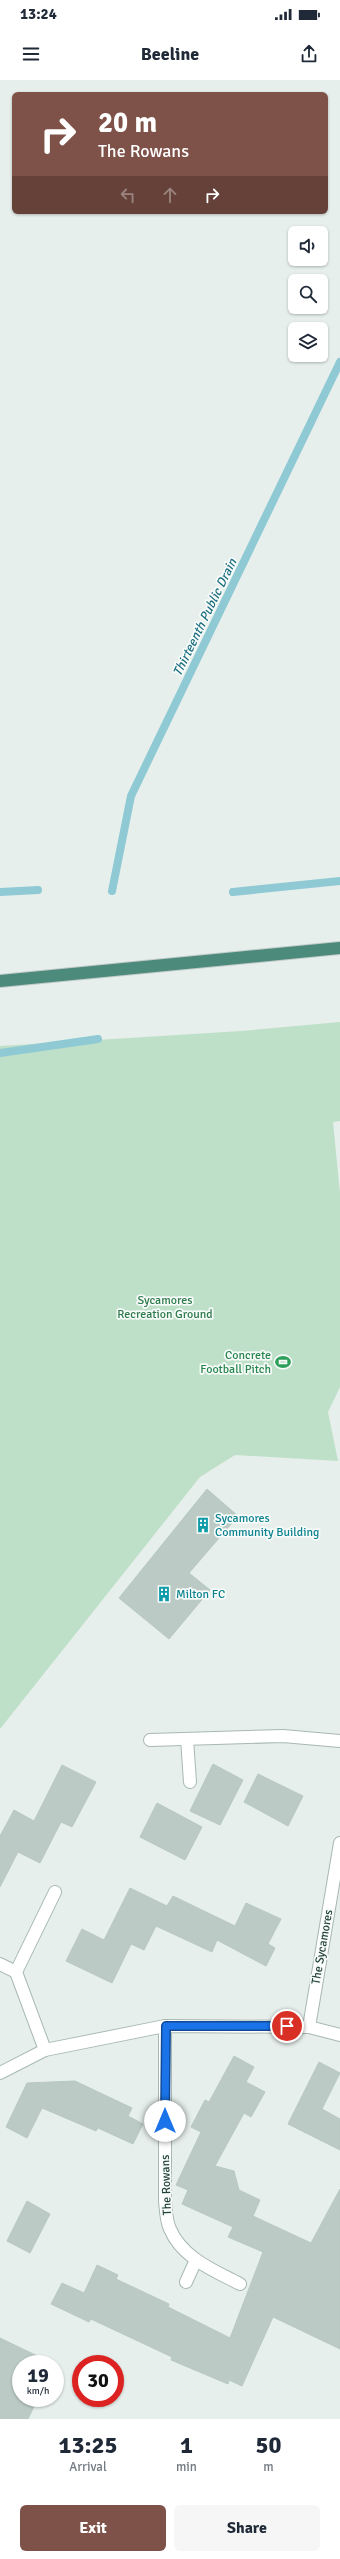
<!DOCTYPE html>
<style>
:root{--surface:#fff;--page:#f6f6f7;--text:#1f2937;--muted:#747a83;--accent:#7f5249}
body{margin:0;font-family:Signika,sans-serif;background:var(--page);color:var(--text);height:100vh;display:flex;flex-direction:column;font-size:15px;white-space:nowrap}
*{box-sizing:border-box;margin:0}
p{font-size:13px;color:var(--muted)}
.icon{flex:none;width:22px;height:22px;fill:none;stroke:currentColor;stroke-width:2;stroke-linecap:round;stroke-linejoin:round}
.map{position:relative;height:2339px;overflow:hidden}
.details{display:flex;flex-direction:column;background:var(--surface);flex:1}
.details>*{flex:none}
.hud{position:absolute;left:12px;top:12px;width:316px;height:122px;border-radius:6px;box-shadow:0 1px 3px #0004;background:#7f5249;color:#fff;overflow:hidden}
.buttons{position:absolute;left:288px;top:146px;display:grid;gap:8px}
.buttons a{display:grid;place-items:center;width:40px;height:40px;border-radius:6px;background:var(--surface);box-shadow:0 1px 3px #0004;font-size:20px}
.speed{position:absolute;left:12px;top:2275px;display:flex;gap:8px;font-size:20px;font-weight:700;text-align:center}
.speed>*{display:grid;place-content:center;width:52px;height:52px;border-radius:50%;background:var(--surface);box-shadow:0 1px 3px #0004;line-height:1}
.speed small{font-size:10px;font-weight:400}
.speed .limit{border:6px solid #d22;background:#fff;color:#111}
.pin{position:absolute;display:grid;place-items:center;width:34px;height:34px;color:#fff;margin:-17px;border:2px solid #fff;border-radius:50%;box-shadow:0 1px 4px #0007}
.me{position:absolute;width:44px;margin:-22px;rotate:0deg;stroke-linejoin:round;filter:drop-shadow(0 0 3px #0008)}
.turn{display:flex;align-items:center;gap:14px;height:84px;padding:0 20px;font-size:18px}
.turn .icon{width:52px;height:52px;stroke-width:2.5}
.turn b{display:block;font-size:28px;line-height:34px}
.lanes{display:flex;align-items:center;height:38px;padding:0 20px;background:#0003;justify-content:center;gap:20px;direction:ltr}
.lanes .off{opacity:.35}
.eta{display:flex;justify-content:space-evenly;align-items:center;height:68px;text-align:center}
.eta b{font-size:24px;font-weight:800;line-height:28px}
.cta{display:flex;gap:8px;margin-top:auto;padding:8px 20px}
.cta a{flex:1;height:46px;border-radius:6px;background:var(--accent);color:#fff;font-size:16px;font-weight:800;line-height:46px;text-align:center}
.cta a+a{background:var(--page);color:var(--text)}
.status{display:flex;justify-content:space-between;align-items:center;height:28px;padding:0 20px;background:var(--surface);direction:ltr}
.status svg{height:11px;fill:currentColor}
header{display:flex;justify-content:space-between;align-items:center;height:52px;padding:0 20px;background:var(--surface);font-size:18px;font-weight:800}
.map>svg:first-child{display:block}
.green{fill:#bfe0c8}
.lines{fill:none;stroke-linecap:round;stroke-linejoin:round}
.stream{stroke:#8ec9d4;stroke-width:8}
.building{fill:#bbcac4;stroke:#b8c9c2}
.minor-casing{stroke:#a8b8b2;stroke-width:14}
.trunk-casing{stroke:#c2cac8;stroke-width:14}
.minor{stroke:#fff;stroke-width:12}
.trunk{stroke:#4c8a7c;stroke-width:12}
.route-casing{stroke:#114b97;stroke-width:10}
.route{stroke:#1a73e8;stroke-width:7}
.labels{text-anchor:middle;stroke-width:3.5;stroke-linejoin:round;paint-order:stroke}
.park-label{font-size:12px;fill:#2d7a4b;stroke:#f7fbf9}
.leisure-label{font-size:12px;fill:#27864d;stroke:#f7fbf9;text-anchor:end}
.culture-label{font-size:12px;fill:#0d838f;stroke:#f7fbf9;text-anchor:start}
.street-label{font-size:12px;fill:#24423a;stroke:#f7fbf9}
.water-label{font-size:13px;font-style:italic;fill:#1c6f80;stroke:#f7fbf9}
</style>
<div class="status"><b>13:24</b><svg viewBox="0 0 49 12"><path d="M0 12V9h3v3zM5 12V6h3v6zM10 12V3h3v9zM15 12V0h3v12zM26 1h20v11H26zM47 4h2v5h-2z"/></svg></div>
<header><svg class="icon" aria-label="menu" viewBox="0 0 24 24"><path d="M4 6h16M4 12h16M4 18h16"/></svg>Beeline<svg class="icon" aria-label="share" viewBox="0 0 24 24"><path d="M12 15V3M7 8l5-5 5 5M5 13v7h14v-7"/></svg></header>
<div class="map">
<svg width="340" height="2339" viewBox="0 0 340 2339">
<rect width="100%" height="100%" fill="#e6efeb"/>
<path class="green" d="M 340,942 L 340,1041 L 333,1042 L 340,1113 L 340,1307 L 328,1332 L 338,1381 L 235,1375 L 200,1397 L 0,1649 L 0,966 L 241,951 Z"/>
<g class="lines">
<g class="stream">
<path d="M 112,811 L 131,716 L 340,282"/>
<path d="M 0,812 L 38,810"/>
<path d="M 233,812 L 340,801"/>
<path d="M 0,973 L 98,959"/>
</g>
</g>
<g class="building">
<path d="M 207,1409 L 238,1436 L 189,1493 L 210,1510 L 169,1559 L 119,1518 Z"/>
<path d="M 213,1684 L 243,1700 L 220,1745 L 190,1731 Z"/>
<path d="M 62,1685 L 96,1702 L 72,1747 L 61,1742 L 40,1783 L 18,1772 L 0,1807 L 0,1756 L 14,1730 L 34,1741 Z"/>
<path d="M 258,1694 L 303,1716 L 288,1746 L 244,1722 Z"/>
<path d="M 157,1723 L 202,1747 L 185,1780 L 140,1757 Z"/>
<path d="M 130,1808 L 167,1826 L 173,1816 L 235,1846 L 246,1823 L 281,1839 L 268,1864 L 275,1868 L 266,1886 L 217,1860 L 212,1872 L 156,1846 L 144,1870 L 131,1864 L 112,1903 L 66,1881 L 82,1849 L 104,1860 Z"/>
<path d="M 234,1976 L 254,1987 L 246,2002 L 265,2012 L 251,2037 L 244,2033 L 215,2086 L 234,2091 L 239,2110 L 260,2120 L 253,2136 L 311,2163 L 340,2109 L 340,2269 L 273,2237 L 242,2306 L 229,2300 L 228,2304 L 171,2280 L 172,2277 L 91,2239 L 89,2242 L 51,2224 L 62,2203 L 84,2213 L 97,2185 L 118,2195 L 116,2199 L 169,2224 L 168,2227 L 230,2258 L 263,2172 L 228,2157 L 233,2147 L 182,2124 L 188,2110 L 176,2105 L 201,2052 L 191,2047 L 205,2020 L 209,2022 Z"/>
<path d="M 319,1982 L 340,1993 L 322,2029 L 340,2039 L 340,2070 L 288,2044 Z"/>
<path d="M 75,2001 L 132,2028 L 128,2036 L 143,2044 L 133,2064 L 98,2048 L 96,2051 L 42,2028 L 27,2058 L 6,2047 L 27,2003 Z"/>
<path d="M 27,2121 L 50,2134 L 30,2173 L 7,2161 Z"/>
<path d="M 0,2258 L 54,2284 L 21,2284 L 21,2318 L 38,2318 L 28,2339 L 0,2339 Z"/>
</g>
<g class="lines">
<defs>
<g id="minor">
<path d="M 187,1659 L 190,1702"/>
<path d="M 150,1660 L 283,1656 L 340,1661"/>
<path d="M 0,1884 L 16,1892"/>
<path d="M 165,1946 L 165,2121 C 166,2130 166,2141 170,2149 C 182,2178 215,2191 240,2204"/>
<path d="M 309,1947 L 340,1763"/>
<path d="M 45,1970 L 16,1892 L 55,1812"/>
<path d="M 0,1993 L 45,1970 L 165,1946 L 309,1947 L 340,1955"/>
<path d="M 186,2202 L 196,2180"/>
</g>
<path id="trunk" d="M 0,901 L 340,868"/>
</defs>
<use href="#minor" class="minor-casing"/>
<use href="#trunk" class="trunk-casing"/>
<use href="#minor" class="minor"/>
<use href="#trunk" class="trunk"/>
</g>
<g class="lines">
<defs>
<path id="route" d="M 165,2041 L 166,1946 L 287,1946"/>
</defs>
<use href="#route" class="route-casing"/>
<use href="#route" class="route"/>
</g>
<defs>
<symbol id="stadium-bare" viewBox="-9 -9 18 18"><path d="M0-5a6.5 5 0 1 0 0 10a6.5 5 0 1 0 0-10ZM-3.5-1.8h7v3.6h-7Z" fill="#2e9e5b" stroke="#f7fbf9" stroke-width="2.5" paint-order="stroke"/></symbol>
<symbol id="building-bare" viewBox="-9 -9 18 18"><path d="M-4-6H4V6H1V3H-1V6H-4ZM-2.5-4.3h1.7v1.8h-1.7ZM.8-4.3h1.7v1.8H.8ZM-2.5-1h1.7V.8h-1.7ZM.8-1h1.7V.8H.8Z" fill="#0f9aa8" stroke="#f7fbf9" stroke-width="2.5" paint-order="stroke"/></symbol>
</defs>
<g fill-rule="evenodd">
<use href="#stadium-bare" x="272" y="1271" width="22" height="22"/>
<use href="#building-bare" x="192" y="1434" width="22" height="22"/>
<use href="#building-bare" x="153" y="1503" width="22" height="22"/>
</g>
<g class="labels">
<g class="park-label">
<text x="165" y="1224">Sycamores<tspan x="165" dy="14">Recreation Ground</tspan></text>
</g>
<g class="leisure-label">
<text x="271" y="1279">Concrete<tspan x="271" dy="14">Football Pitch</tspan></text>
</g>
<g class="culture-label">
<text x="215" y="1442">Sycamores<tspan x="215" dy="14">Community Building</tspan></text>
<text x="176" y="1518">Milton FC</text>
</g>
<g class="street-label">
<text transform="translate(322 1867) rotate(-80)" y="4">The Sycamores</text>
<text transform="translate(166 2105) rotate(-92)" y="4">The Rowans</text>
</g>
<g class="water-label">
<text transform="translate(204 537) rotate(-64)" y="5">Thirteenth Public Drain</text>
</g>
</g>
</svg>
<div class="buttons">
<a><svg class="icon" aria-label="sound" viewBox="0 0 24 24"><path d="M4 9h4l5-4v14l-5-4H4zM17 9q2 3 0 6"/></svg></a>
<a><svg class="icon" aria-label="search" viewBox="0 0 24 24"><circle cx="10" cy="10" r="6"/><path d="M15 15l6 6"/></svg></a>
<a><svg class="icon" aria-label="layers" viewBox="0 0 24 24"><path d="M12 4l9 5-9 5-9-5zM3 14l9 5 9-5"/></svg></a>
</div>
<div class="speed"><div>19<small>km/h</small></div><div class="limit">30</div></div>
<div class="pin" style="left:287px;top:1946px;background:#d93025"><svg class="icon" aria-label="arrive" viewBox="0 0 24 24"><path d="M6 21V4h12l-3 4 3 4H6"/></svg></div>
<svg class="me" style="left:165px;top:2041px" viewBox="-20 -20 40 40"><circle r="19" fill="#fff"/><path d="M0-13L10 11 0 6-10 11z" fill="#1a73e8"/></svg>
<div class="hud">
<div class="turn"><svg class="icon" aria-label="right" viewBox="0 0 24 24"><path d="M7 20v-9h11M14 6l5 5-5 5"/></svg><div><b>20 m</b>The Rowans</div></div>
<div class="lanes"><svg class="icon off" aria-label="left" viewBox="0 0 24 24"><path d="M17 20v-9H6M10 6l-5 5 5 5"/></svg><svg class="icon off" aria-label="ahead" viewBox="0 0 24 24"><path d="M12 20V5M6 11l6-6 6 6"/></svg><svg class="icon" aria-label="right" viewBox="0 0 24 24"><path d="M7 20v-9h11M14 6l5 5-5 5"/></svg></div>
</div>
</div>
<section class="details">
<div class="eta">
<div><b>13:25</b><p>Arrival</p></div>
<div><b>1</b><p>min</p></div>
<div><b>50</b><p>m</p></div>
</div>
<div class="cta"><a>Exit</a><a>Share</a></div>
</section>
